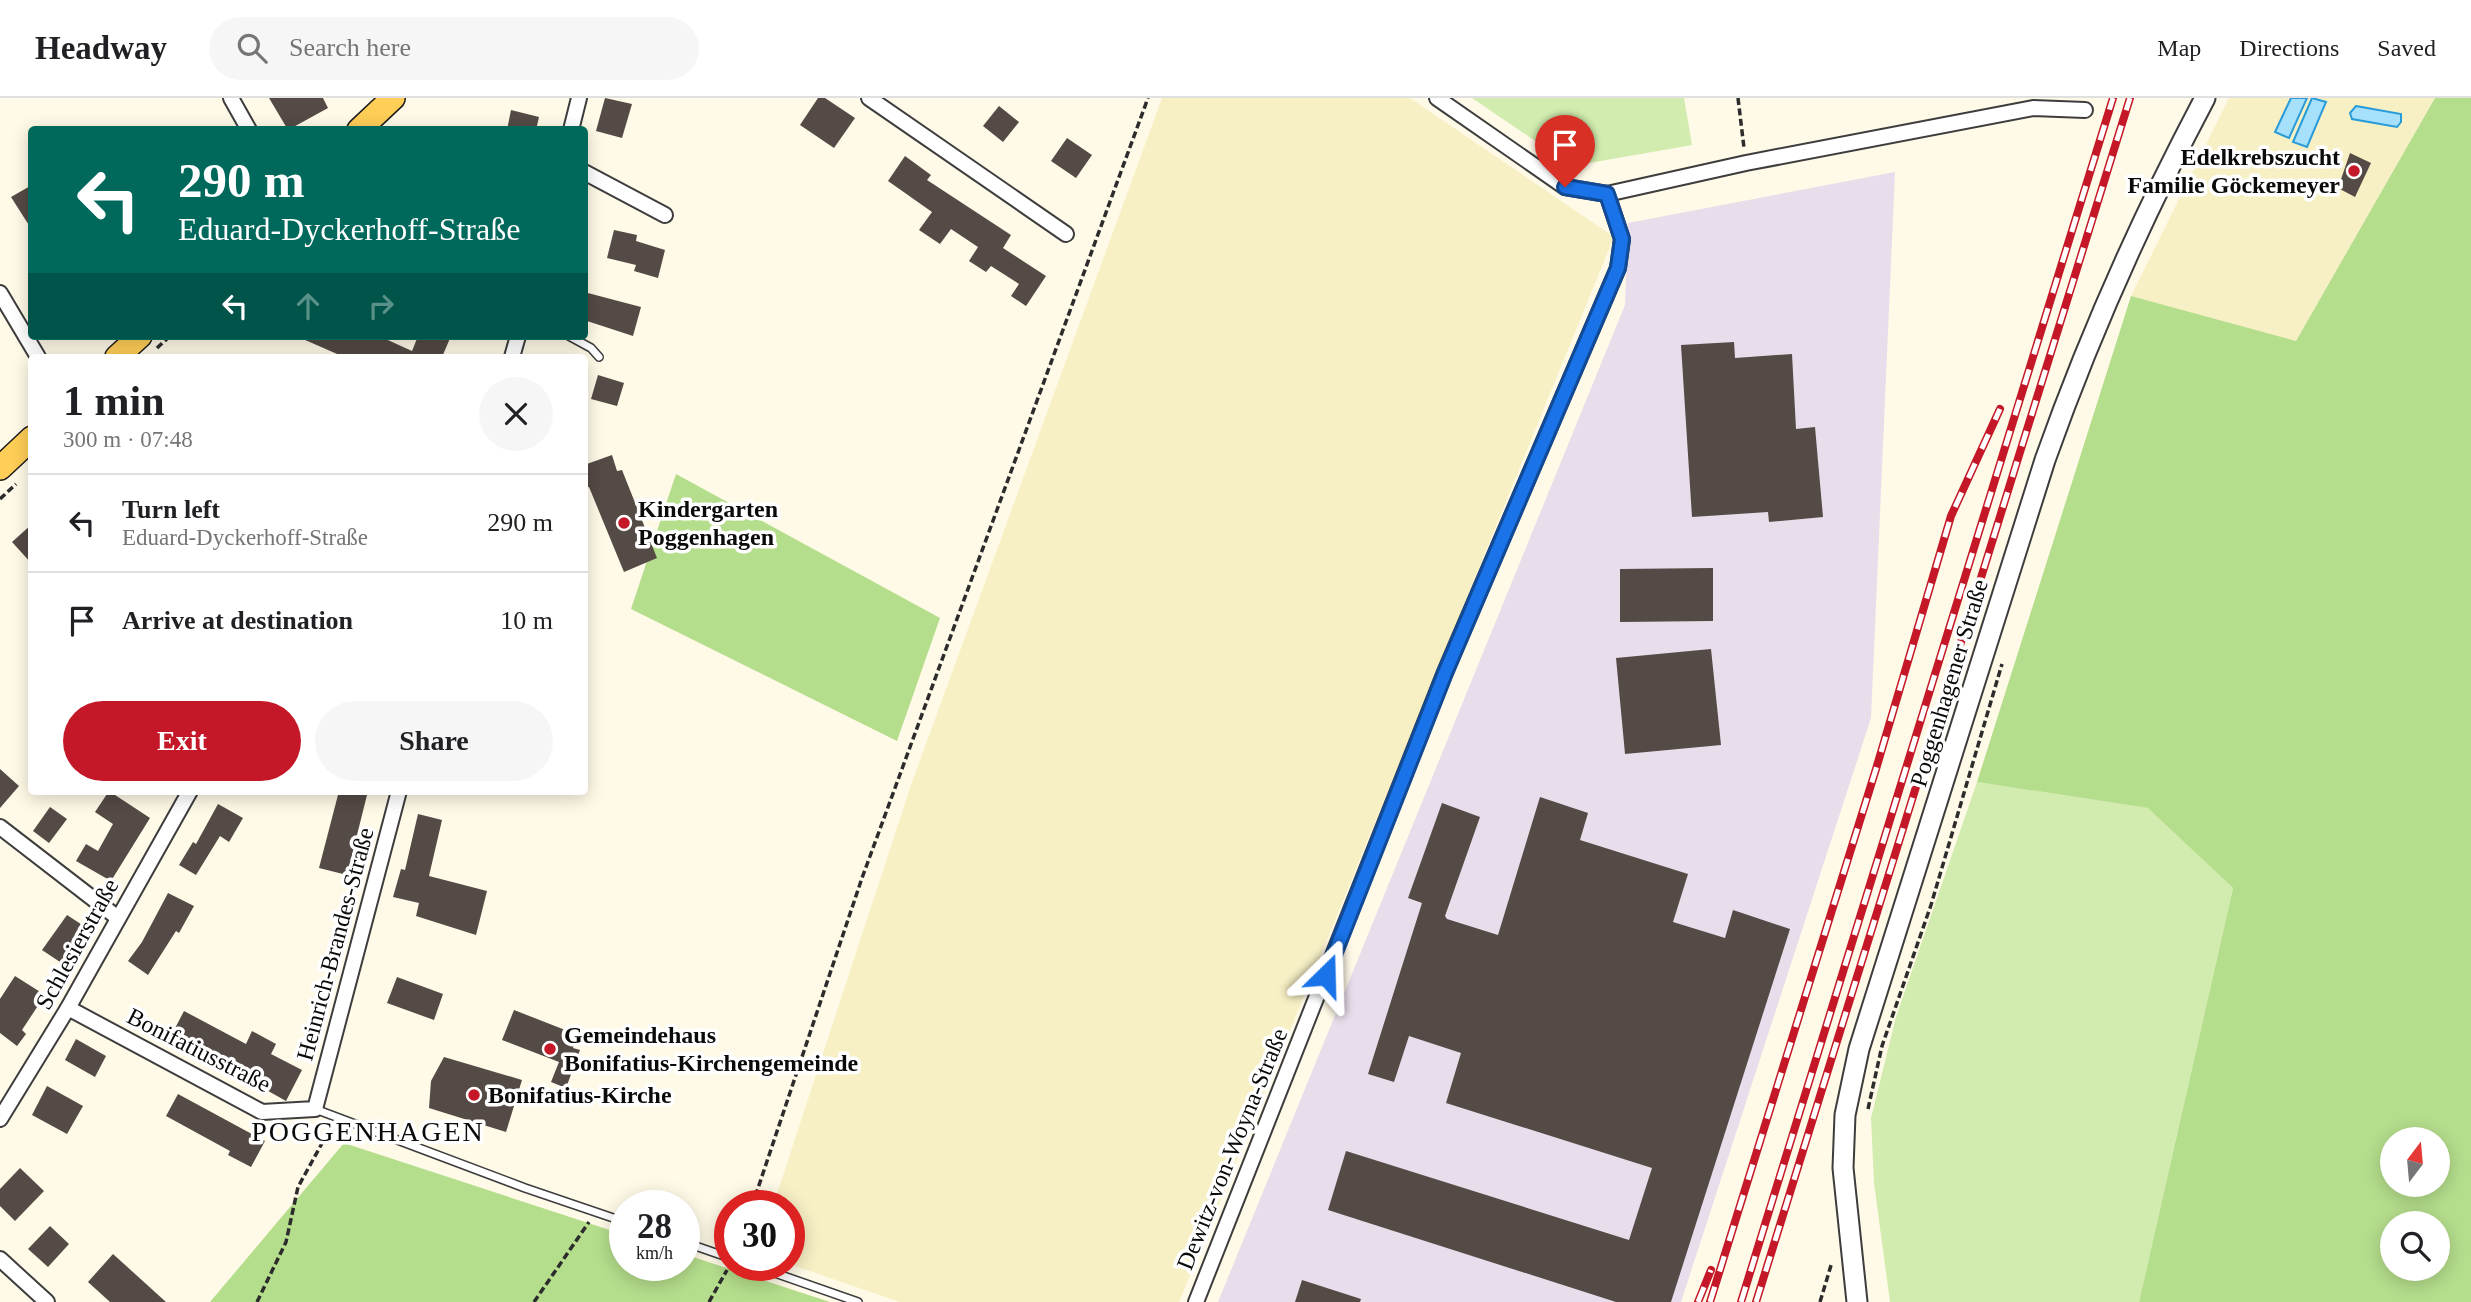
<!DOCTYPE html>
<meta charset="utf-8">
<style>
:root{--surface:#fff;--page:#f6f6f6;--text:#202124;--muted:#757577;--line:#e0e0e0;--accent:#c41828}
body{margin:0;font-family:Georgia,serif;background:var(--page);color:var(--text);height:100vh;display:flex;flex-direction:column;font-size:26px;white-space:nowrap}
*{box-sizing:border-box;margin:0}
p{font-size:23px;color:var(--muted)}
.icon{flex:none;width:38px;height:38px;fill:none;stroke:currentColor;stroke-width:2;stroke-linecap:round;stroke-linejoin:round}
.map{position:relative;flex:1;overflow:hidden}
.panel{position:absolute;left:28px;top:256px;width:560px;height:441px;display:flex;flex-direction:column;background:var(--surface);border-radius:7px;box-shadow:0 4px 18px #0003}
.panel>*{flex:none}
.guide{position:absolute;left:28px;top:28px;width:560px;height:214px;border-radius:7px;box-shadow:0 4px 18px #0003;background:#00695c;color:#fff;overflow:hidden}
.needle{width:46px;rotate:16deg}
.buttons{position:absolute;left:2380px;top:1029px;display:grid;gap:14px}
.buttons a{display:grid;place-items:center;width:70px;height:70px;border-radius:50%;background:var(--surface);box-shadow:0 4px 18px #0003;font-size:35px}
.speed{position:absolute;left:609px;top:1092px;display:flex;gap:14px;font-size:35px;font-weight:700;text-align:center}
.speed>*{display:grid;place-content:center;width:91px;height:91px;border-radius:50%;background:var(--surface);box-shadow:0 4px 18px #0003;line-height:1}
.speed small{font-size:18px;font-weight:400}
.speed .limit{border:10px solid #d22;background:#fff;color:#111}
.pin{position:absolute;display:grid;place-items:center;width:60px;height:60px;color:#fff;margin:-72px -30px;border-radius:50% 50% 50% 0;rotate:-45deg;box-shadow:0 0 7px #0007}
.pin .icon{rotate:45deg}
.me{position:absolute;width:77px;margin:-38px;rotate:22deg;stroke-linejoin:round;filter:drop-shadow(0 0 5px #0008)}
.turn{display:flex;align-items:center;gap:24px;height:147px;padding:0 35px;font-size:32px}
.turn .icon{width:91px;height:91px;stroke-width:2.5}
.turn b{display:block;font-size:49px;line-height:60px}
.lanes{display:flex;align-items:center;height:66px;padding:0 35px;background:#0003;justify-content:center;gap:35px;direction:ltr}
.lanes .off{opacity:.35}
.round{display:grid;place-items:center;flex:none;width:74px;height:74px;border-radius:37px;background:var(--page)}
.headline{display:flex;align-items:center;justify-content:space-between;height:119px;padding:0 35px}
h1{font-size:42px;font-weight:700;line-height:52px}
.action{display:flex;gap:14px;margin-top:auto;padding:14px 35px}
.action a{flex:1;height:80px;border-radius:42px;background:var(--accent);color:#fff;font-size:28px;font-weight:700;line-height:80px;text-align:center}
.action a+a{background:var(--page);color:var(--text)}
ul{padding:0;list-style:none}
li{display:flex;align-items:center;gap:21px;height:98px;padding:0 35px;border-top:2px solid var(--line)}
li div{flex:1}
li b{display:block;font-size:26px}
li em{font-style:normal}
header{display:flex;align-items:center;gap:42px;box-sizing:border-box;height:98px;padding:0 35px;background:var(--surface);border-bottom:2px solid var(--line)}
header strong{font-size:33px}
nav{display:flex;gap:38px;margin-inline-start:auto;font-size:24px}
.search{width:490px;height:63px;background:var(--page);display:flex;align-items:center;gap:18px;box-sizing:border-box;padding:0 24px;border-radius:38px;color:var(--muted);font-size:26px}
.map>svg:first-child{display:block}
.industrial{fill:#e8ddeb}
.farmland{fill:#f7f0c5}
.green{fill:#d1ecae}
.forest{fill:#b5de8c;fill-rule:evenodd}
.water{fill:#a7e0fb;stroke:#289bd8;stroke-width:2}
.building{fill:#544a46}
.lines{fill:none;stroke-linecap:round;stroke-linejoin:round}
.service-casing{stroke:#3d3d3d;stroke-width:10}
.minor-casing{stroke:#3d3d3d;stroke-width:18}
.tertiary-casing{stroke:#3d3d3d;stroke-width:23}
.primary-casing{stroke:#1b1b1b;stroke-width:26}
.path{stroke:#2c2c2c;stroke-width:3.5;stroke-dasharray:7 3.5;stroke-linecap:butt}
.service{stroke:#fff;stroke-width:7}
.minor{stroke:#fff;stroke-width:14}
.tertiary{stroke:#fff;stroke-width:19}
.primary{stroke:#ffce57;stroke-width:23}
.rail-casing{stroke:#c41828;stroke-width:8}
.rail{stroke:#fff;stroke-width:5;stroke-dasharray:16;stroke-linecap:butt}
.route-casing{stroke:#114b97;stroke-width:18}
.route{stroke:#1a73e8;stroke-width:12}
.poi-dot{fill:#c41828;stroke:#fff;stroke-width:2.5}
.labels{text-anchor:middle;stroke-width:7;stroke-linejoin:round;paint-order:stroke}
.poi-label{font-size:24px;font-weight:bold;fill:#0a0a0a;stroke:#fff;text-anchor:start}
.street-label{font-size:24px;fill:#0a0a0a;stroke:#fff}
.quarter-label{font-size:28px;letter-spacing:2px;fill:#0a0a0a;stroke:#fff}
</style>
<header>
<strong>Headway</strong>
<div class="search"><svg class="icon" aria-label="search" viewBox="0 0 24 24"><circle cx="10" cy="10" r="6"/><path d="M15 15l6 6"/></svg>Search here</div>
<nav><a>Map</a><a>Directions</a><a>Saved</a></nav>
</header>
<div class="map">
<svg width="2471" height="1204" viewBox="0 0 2471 1204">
<rect width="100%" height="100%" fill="#fff9e7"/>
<path class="industrial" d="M 1895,74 L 1871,620 L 1681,1204 L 1218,1204 L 1625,207 L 1628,125 Z"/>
<g class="farmland">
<path d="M 1162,0 L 1410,0 L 1614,139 L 1179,1204 L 900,1204 L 789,1166 L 789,1108 L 773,1108 L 911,687 Z"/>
<path d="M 2229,0 L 2435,0 L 2296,243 L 2131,198 Z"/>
</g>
<g class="green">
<path d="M 1472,0 L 1684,0 L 1692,47 L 1572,68 Z"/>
<path d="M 1977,684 L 2149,710 L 2233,790 L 2139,1204 L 1890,1204 L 1874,1085 L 1871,1020 L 1896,919 Z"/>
</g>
<g class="forest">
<path d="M 2435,0 L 2471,0 L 2471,1204 L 2139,1204 L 2233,790 L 2148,710 L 1977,684 L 2131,198 L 2296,243 ZM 2392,1041 L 2438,1041 L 2438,1087 L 2392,1087 ZM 2392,1125 L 2438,1125 L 2438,1171 L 2392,1171 Z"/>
<path d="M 676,376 L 940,520 L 897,643 L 631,511 Z"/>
<path d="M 344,1045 L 625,1137 L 625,1167 L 684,1167 L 684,1156 L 830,1204 L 210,1204 Z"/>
</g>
<g class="water">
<path d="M 2291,0 L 2307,0 L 2289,40 L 2275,34 Z"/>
<path d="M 2312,0 L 2326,4 L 2307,49 L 2293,44 Z"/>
<path d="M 2356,8 L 2401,16 L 2401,24 L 2397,29 L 2352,21 L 2350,15 Z"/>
</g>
<g class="building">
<path d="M 269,0 L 323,0 L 328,10 L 288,32 Z"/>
<path d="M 605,0 L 632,6 L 622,40 L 596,33 Z"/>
<path d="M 818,0 L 825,0 L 855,20 L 834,50 L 800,27 Z"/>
<path d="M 999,8 L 1019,24 L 1003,44 L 983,28 Z"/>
<path d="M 511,12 L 539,19 L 536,32 L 507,32 Z"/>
<path d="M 1067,40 L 1092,57 L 1076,80 L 1051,63 Z"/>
<path d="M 2350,55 L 2371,65 L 2355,99 L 2338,90 Z"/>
<path d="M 905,58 L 931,77 L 927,82 L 1011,137 L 1003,150 L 1046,178 L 1026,208 L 1011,198 L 1019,186 L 991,168 L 986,174 L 969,163 L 978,149 L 951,131 L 940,146 L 919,132 L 932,114 L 888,83 Z"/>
<path d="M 32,87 L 32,132 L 11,99 Z"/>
<path d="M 614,132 L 637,137 L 636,143 L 665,152 L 658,180 L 634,173 L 636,167 L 607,160 Z"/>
<path d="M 584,194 L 641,209 L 633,238 L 584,222 Z"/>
<path d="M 296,238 L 379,238 L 412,253 L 418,238 L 451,238 L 442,259 L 344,259 Z"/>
<path d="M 1734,244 L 1735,260 L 1792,256 L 1796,331 L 1815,329 L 1823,419 L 1769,424 L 1768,414 L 1692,419 L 1681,247 Z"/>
<path d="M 598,277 L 624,285 L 617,308 L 591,301 Z"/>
<path d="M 612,357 L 617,373 L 622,372 L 657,460 L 624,474 L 589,389 L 584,390 L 584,367 Z"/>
<path d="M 32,426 L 32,466 L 12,444 Z"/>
<path d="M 1713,470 L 1713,523 L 1620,524 L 1620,471 Z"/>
<path d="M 1711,551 L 1721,647 L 1625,656 L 1616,560 Z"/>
<path d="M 0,671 L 19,688 L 0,710 Z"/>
<path d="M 109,693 L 150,720 L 111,783 L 76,763 L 86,746 L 98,753 L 113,726 L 95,714 Z"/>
<path d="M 339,693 L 368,693 L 347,777 L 319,770 Z"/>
<path d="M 1540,699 L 1588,715 L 1580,742 L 1688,776 L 1673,824 L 1725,840 L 1733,812 L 1790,831 L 1671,1204 L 1616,1204 L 1328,1112 L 1346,1053 L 1629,1142 L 1652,1070 L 1446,1005 L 1461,955 L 1409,938 L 1394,984 L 1368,976 L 1422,805 L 1408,800 L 1442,705 L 1480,719 L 1445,818 L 1447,821 L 1498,837 Z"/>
<path d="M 218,706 L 243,720 L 229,744 L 220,738 L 196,777 L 179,767 L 193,744 L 196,746 Z"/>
<path d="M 50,709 L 67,721 L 49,745 L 33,733 Z"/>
<path d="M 418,716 L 442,722 L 429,778 L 487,793 L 476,837 L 416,818 L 419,805 L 393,799 L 401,771 L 405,772 Z"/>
<path d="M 168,795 L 194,808 L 179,835 L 176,833 L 148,877 L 128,863 L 142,844 Z"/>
<path d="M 67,817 L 87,830 L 63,866 L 42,852 Z"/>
<path d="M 15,878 L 45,897 L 22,932 L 26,936 L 17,948 L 0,935 L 0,901 Z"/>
<path d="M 397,879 L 443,896 L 434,922 L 387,905 Z"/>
<path d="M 514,912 L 578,937 L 573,950 L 580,952 L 566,990 L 551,984 L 559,964 L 502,942 Z"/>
<path d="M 184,913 L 246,946 L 252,933 L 276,946 L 271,956 L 302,972 L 286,1003 L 171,938 Z"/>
<path d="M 76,941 L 106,958 L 95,979 L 65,962 Z"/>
<path d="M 444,959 L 522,982 L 506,1034 L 429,1010 L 431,983 Z"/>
<path d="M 47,988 L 83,1008 L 67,1036 L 32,1017 Z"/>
<path d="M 178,996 L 265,1043 L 251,1069 L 228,1057 L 230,1053 L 166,1018 Z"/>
<path d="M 20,1070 L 44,1093 L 15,1123 L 0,1108 L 0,1091 Z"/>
<path d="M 50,1128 L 69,1146 L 48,1169 L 28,1151 Z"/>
<path d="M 113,1156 L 166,1204 L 110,1204 L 88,1184 Z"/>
<path d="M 1302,1182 L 1361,1201 L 1360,1204 L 1295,1204 Z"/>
</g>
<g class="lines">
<defs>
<g id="service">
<path d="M 569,238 L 591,250 L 599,259"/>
<path d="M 315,1011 L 525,1090 L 625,1124"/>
<path d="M 684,1144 L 730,1160"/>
<path d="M 752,1167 L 858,1204"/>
</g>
<g id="minor">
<path d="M 231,0 L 249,32"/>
<path d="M 869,0 L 1066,136"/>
<path d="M 1437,0 L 1565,89 L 1607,96 L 1746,65 L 2033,10 L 2085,12"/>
<path d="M 571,32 L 579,0"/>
<path d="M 584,74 L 665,117"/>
<path d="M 0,195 L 38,259"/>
<path d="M 512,259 L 518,238"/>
<path d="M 0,729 L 118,820"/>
<path d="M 68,910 L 262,1014 L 315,1011 L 399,693"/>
<path d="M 0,1021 L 68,910 L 190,693"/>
<path d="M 0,1161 L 47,1204"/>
<path d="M 1196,1204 L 1445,574 L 1618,170 L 1622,141 L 1607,96"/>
</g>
<path id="tertiary" d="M 1857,1204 L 1843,1070 L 1845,1017 L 1859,951 L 2045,362 C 2089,238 2143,117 2205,0"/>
<g id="primary">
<path d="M 359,32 L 393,0"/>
<path d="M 117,259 L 140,238"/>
<path d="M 0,370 L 32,340"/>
</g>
</defs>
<use href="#service" class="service-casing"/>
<use href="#minor" class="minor-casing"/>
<use href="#tertiary" class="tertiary-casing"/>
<use href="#primary" class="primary-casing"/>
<g class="path">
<path d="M 1738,0 L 1744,50"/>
<path d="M 157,250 L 170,238"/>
<path d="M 0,401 L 16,386"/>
<path d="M 1868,1011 L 1882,948 L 1931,807 L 2002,566"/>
<path d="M 752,1108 L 862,780 L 1148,0"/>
<path d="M 257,1204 L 286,1144 L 298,1089 L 331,1029"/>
<path d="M 534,1204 L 589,1124"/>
<path d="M 709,1204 L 727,1172"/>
<path d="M 1820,1204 L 1832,1164"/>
</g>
<use href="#service" class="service"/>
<use href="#minor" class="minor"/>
<use href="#tertiary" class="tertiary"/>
<use href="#primary" class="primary"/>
<defs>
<g id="rail">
<path d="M 1698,1204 L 1711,1172"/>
<path d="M 1710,1204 L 1876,671 L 1951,418 L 2000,311"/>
<path d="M 1741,1204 L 2113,0"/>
<path d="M 1756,1204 L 2130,0"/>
</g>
</defs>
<use href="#rail" class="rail-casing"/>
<use href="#rail" class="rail"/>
</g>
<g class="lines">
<defs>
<path id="route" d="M 1326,877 L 1445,575 L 1618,170 L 1622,141 L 1607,96 L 1565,89"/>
</defs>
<use href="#route" class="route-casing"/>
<use href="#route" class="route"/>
</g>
<g class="poi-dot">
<circle cx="2354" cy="73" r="7"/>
<circle cx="624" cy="425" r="7"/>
<circle cx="550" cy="951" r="7"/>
<circle cx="474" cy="997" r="7"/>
</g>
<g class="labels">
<g class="poi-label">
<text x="2340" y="67" text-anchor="end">Edelkrebszucht<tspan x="2340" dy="28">Familie Göckemeyer</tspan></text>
<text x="638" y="419">Kindergarten<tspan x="638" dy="28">Poggenhagen</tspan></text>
<text x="564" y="945">Gemeindehaus<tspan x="564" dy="28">Bonifatius-Kirchengemeinde</tspan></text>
<text x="488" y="1005">Bonifatius-Kirche</text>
</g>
<g class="street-label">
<text transform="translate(1949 585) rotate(-73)" y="8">Poggenhagener Straße</text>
<text transform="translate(77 846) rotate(-61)" y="8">Schlesierstraße</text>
<text transform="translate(335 846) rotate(-75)" y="8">Heinrich-Brandes-Straße</text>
<text transform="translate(199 952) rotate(27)" y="8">Bonifatiusstraße</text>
<text transform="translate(1232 1051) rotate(-68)" y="8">Dewitz-von-Woyna-Straße</text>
</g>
<g class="quarter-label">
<text x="368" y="1043">POGGENHAGEN</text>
</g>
</g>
</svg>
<div class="buttons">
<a><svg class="needle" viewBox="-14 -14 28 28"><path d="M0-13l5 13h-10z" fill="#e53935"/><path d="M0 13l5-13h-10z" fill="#757577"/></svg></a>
<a><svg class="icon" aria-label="search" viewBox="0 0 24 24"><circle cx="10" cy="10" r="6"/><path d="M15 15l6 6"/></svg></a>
</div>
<div class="speed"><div>28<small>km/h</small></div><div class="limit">30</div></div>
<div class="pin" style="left:1565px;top:89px;background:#d93025"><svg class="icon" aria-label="arrive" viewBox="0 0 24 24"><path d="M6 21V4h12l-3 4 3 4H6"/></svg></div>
<svg class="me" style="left:1326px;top:877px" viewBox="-20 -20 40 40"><path d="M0-17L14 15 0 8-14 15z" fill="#1a73e8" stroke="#fff" stroke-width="4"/></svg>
<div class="guide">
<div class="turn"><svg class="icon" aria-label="left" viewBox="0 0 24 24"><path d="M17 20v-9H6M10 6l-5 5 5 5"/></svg><div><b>290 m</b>Eduard-Dyckerhoff-Straße</div></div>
<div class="lanes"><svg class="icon" aria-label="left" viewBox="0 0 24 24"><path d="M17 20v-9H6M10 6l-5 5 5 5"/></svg><svg class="icon off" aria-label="ahead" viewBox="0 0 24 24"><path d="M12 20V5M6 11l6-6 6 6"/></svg><svg class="icon off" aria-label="right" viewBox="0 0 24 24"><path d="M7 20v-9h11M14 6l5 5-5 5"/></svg></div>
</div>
<section class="panel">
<div class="headline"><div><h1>1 min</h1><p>300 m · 07:48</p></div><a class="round"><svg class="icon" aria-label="close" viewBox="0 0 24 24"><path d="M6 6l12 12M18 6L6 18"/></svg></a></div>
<ul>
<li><svg class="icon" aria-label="left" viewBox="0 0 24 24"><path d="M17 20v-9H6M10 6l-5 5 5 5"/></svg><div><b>Turn left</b><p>Eduard-Dyckerhoff-Straße</p></div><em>290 m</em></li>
<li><svg class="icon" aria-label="arrive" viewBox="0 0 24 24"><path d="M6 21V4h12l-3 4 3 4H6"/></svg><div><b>Arrive at destination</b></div><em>10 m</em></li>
</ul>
<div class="action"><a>Exit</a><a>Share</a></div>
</section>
</div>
